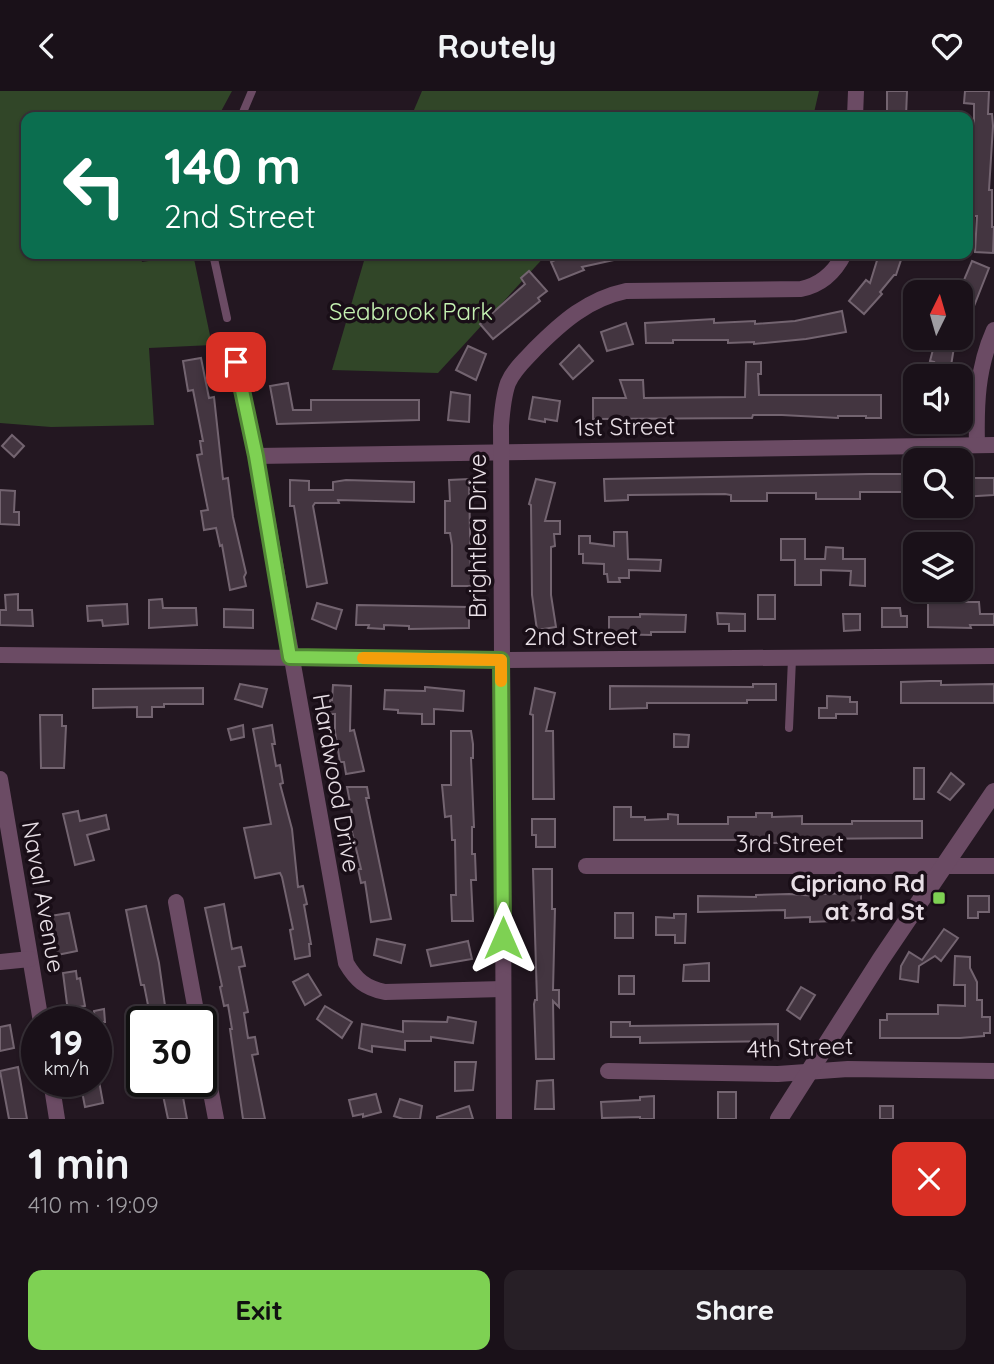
<!DOCTYPE html>
<meta charset="utf-8">
<style>
:root{--surface:#1a1119;--page:#271f26;--text:#f1f3f6;--muted:#9f9da2;--line:#383138;--accent:#7ed153}
body{margin:0;font-family:Quicksand,sans-serif;background:var(--page);color:var(--text);height:100vh;display:flex;flex-direction:column;font-size:26px;white-space:nowrap}
*{box-sizing:border-box;margin:0}
p{font-size:23px;color:var(--muted)}
.icon{flex:none;width:38px;height:38px;fill:none;stroke:currentColor;stroke-width:2;stroke-linecap:round;stroke-linejoin:round}
.map{position:relative;height:1028px;overflow:hidden}
.panel{display:flex;flex-direction:column;background:var(--surface);flex:1}
.panel>*{flex:none}
.guide{position:absolute;left:21px;top:21px;width:952px;height:147px;border-radius:14px;box-shadow:0 2px 5px #0004,0 0 0 2px var(--line);background:#0b6e4f;color:#fff;overflow:hidden}
.needle{width:46px;rotate:5deg}
.tools{position:absolute;left:903px;top:189px;display:grid;gap:14px}
.tools a{display:grid;place-items:center;width:70px;height:70px;border-radius:14px;background:var(--surface);box-shadow:0 2px 5px #0004,0 0 0 2px var(--line);font-size:35px}
.speed{position:absolute;left:21px;top:915px;display:flex;gap:14px;font-size:35px;font-weight:700;text-align:center}
.speed>*{display:grid;place-content:center;width:91px;height:91px;border-radius:50%;background:var(--surface);box-shadow:0 2px 5px #0004,0 0 0 2px var(--line);line-height:1}
.speed small{font-size:18px;font-weight:400}
.speed .limit{border:4px solid #111;border-radius:10px;background:#fff;color:#111}
.pin{position:absolute;display:grid;place-items:center;width:60px;height:60px;color:#fff;margin:-30px;border-radius:14px;box-shadow:0 4px 10px #0006}
.me{position:absolute;width:77px;margin:-38px;rotate:0deg;stroke-linejoin:round;filter:drop-shadow(0 0 5px #0008)}
.turn{display:flex;align-items:center;gap:24px;height:147px;padding:0 28px;font-size:32px}
.turn .icon{width:91px;height:91px;stroke-width:2.5}
.turn b{display:block;font-size:49px;line-height:60px}
.round{display:grid;place-items:center;flex:none;width:74px;height:74px;border-radius:14px;background:var(--page)}
.headline{display:flex;align-items:center;justify-content:space-between;height:119px;padding:0 28px}
h1{font-size:42px;font-weight:700;line-height:52px}
.button{display:flex;gap:14px;margin-top:auto;padding:14px 28px}
.button a{flex:1;height:80px;border-radius:14px;background:var(--accent);color:#111;font-size:28px;font-weight:700;line-height:80px;text-align:center}
.button a+a{background:var(--page);color:var(--text)}
header{display:flex;justify-content:space-between;align-items:center;height:91px;padding:0 28px;background:var(--surface);font-size:32px;font-weight:700}
.map>svg:first-child{display:block}
.green{fill:#314628}
.building{fill:#433540;stroke:#736470;stroke-width:2}
.lines{fill:none;stroke-linecap:round;stroke-linejoin:round}
.service{stroke:#6b4b64;stroke-width:8}
.minor{stroke:#6b4b64;stroke-width:16}
.tertiary{stroke:#6b4b64;stroke-width:18}
.route-casing{stroke:#528836;stroke-width:18}
.route{stroke:#7ed153;stroke-width:12}
.slow{stroke:#f59e0b;stroke-width:12}
.poi-dot{fill:#7ed153;stroke:#190e17;stroke-width:2.5}
.labels{text-anchor:middle;stroke-width:7;stroke-linejoin:round;paint-order:stroke}
.park-label{font-size:24px;fill:#c4f1b1;stroke:#190e17}
.street-label{font-size:24px;fill:#e8dfe6;stroke:#190e17}
.poi-label{font-size:24px;font-weight:bold;fill:#e8dfe6;stroke:#190e17;text-anchor:end}
</style>
<header><svg class="icon" aria-label="back" viewBox="0 0 24 24"><path d="M15 5l-7 7 7 7"/></svg>Routely<svg class="icon" aria-label="heart" viewBox="0 0 24 24"><path d="M12 20l-8-8c-3-5 5-10 8-4 3-6 11-1 8 4z"/></svg></header>
<div class="map">
<svg width="994" height="1028" viewBox="0 0 994 1028">
<rect width="100%" height="100%" fill="#231721"/>
<g class="green">
<path d="M 0,0 L 232,0 L 218,26 L 26,26 L 26,163 L 140,163 L 142,171 L 193,163 L 212,254 L 149,257 L 154,334 L 51,336 L 0,332 Z"/>
<path d="M 422,0 L 819,0 L 813,26 L 411,26 Z"/>
<path d="M 366,163 L 547,163 L 438,282 L 332,279 Z"/>
</g>
<g class="building">
<path d="M 887,0 L 907,0 L 906,26 L 887,26 Z"/>
<path d="M 965,0 L 989,0 L 988,23 L 992,23 L 993,35 L 989,99 L 992,99 L 992,136 L 994,136 L 993,162 L 975,161 L 977,125 L 968,125 L 968,115 L 974,115 L 974,13 L 964,12 Z"/>
<path d="M 560,163 L 622,163 L 623,167 L 582,176 L 584,179 L 559,189 L 551,171 L 561,166 Z"/>
<path d="M 879,163 L 903,163 L 896,184 L 894,184 L 880,201 L 882,203 L 864,223 L 849,210 L 866,189 L 870,192 Z"/>
<path d="M 972,170 L 989,177 L 961,248 L 961,196 Z"/>
<path d="M 529,180 L 547,200 L 538,207 L 540,210 L 493,248 L 480,233 L 525,193 L 521,187 Z"/>
<path d="M 842,220 L 846,241 L 806,248 L 754,253 L 754,251 L 728,252 L 728,249 L 673,249 L 673,252 L 646,252 L 645,232 L 714,228 L 714,232 L 755,230 L 755,233 L 795,230 Z"/>
<path d="M 626,232 L 633,253 L 607,260 L 601,241 Z"/>
<path d="M 936,247 L 955,250 L 950,281 L 932,277 L 934,271 L 930,270 Z"/>
<path d="M 579,254 L 593,270 L 573,288 L 560,273 Z"/>
<path d="M 468,255 L 486,263 L 476,289 L 456,279 Z"/>
<path d="M 201,267 L 209,307 L 214,306 L 223,388 L 228,387 L 233,426 L 246,482 L 244,486 L 246,495 L 230,499 L 222,454 L 220,455 L 216,437 L 204,439 L 201,420 L 208,419 L 197,364 L 202,363 L 200,350 L 203,350 L 193,299 L 188,300 L 183,270 Z"/>
<path d="M 746,271 L 761,271 L 761,283 L 758,283 L 759,304 L 881,304 L 881,327 L 866,327 L 866,325 L 838,325 L 838,327 L 782,324 L 753,324 L 752,327 L 593,328 L 593,307 L 626,307 L 620,289 L 643,289 L 644,307 L 745,306 Z"/>
<path d="M 288,292 L 293,319 L 311,319 L 311,309 L 419,309 L 419,329 L 277,333 L 270,295 Z"/>
<path d="M 451,301 L 470,304 L 469,331 L 448,329 Z"/>
<path d="M 533,306 L 560,310 L 557,330 L 545,328 L 545,331 L 529,328 Z"/>
<rect x="903" y="309" width="12" height="14"/>
<path d="M 12,344 L 24,355 L 14,366 L 2,355 Z"/>
<path d="M 869,383 L 915,383 L 915,401 L 860,401 L 860,408 L 816,408 L 816,402 L 767,402 L 767,410 L 731,410 L 731,404 L 725,403 L 628,404 L 628,409 L 605,410 L 604,388 Z"/>
<path d="M 961,387 L 994,387 L 994,404 L 961,406 Z"/>
<path d="M 469,388 L 471,495 L 452,495 L 452,454 L 450,442 L 445,442 L 445,410 L 450,410 L 449,389 Z"/>
<path d="M 536,388 L 555,392 L 545,430 L 560,430 L 560,443 L 554,443 L 555,455 L 551,456 L 551,504 L 556,536 L 537,539 L 532,504 L 531,414 L 529,413 Z"/>
<path d="M 290,389 L 309,390 L 309,399 L 333,399 L 333,391 L 346,389 L 414,391 L 414,411 L 338,409 L 339,412 L 315,412 L 313,415 L 327,492 L 307,496 L 294,415 L 290,415 Z"/>
<path d="M 0,399 L 15,400 L 14,421 L 19,421 L 19,434 L 0,433 Z"/>
<path d="M 614,441 L 627,441 L 628,468 L 661,469 L 660,480 L 629,479 L 629,487 L 619,487 L 620,491 L 608,491 L 607,483 L 604,483 L 604,473 L 583,472 L 583,463 L 579,463 L 579,445 L 590,445 L 590,452 L 614,455 Z"/>
<path d="M 781,448 L 805,448 L 805,468 L 825,468 L 826,456 L 843,457 L 843,468 L 865,468 L 865,495 L 850,494 L 851,480 L 821,479 L 821,494 L 795,494 L 795,469 L 781,469 Z"/>
<path d="M 18,503 L 18,519 L 32,519 L 33,535 L 0,534 L 0,519 L 6,519 L 5,504 Z"/>
<rect x="758" y="504" width="17" height="24"/>
<path d="M 162,508 L 163,517 L 196,517 L 197,534 L 149,537 L 149,509 Z"/>
<path d="M 928,511 L 979,511 L 980,523 L 994,523 L 994,534 L 970,534 L 971,537 L 928,536 Z"/>
<path d="M 317,512 L 342,519 L 336,538 L 312,528 Z"/>
<path d="M 127,513 L 128,533 L 103,535 L 102,529 L 88,530 L 87,515 Z"/>
<path d="M 357,514 L 469,516 L 469,537 L 409,538 L 409,535 L 384,534 L 384,538 L 368,537 L 369,534 L 356,534 Z"/>
<path d="M 882,517 L 900,517 L 901,525 L 907,525 L 907,536 L 882,536 Z"/>
<path d="M 224,518 L 253,519 L 253,537 L 224,536 Z"/>
<path d="M 717,522 L 745,523 L 745,540 L 729,540 L 729,533 L 718,533 Z"/>
<path d="M 640,523 L 686,524 L 685,541 L 651,541 L 651,544 L 609,543 L 609,526 L 640,526 Z"/>
<path d="M 843,523 L 860,523 L 860,539 L 844,540 Z"/>
<path d="M 930,590 L 941,590 L 941,594 L 994,593 L 994,612 L 901,612 L 901,591 Z"/>
<path d="M 240,593 L 267,598 L 262,616 L 235,608 Z"/>
<path d="M 753,593 L 776,593 L 776,609 L 747,609 L 747,612 L 647,612 L 647,617 L 610,618 L 610,595 L 753,596 Z"/>
<path d="M 333,594 L 351,595 L 350,640 L 354,639 L 364,680 L 346,683 L 344,671 L 340,671 L 335,641 L 335,623 L 326,623 L 327,614 L 330,613 L 330,609 L 332,609 Z"/>
<path d="M 425,596 L 464,600 L 463,620 L 434,618 L 434,633 L 422,633 L 422,623 L 398,622 L 398,619 L 384,618 L 385,599 L 425,600 Z"/>
<path d="M 203,597 L 203,613 L 164,613 L 164,616 L 152,616 L 152,626 L 137,626 L 137,616 L 93,617 L 93,598 Z"/>
<path d="M 535,597 L 555,602 L 546,640 L 553,640 L 554,708 L 533,708 L 533,624 L 530,623 Z"/>
<path d="M 827,605 L 850,606 L 850,611 L 857,611 L 857,623 L 836,623 L 836,627 L 819,627 L 819,617 L 827,617 Z"/>
<path d="M 40,624 L 62,624 L 62,635 L 66,635 L 64,677 L 41,677 Z"/>
<path d="M 243,634 L 244,646 L 231,649 L 228,638 Z"/>
<path d="M 272,634 L 275,653 L 272,653 L 276,675 L 280,674 L 283,692 L 280,693 L 292,738 L 298,796 L 303,795 L 307,813 L 304,814 L 311,853 L 309,853 L 310,865 L 295,868 L 290,839 L 293,838 L 282,786 L 280,782 L 255,787 L 244,737 L 271,733 L 253,638 Z"/>
<path d="M 451,640 L 471,640 L 473,653 L 473,667 L 471,667 L 474,736 L 472,736 L 472,763 L 475,763 L 476,789 L 471,789 L 473,830 L 452,830 L 451,804 L 456,804 L 455,749 L 452,749 L 451,725 L 445,726 L 442,694 L 451,694 Z"/>
<path d="M 674,643 L 689,644 L 688,656 L 674,656 Z"/>
<rect x="914" y="677" width="10" height="31"/>
<path d="M 951,682 L 964,693 L 950,709 L 938,701 Z"/>
<path d="M 347,696 L 367,696 L 369,707 L 366,707 L 391,828 L 371,831 L 365,791 L 361,792 L 358,778 L 361,778 L 351,737 L 353,737 L 350,723 L 352,722 Z"/>
<path d="M 614,716 L 631,716 L 631,726 L 645,726 L 645,729 L 668,728 L 668,723 L 678,724 L 678,733 L 728,733 L 728,726 L 756,726 L 756,722 L 772,722 L 772,726 L 802,725 L 802,733 L 852,733 L 852,730 L 922,730 L 922,747 L 797,748 L 797,751 L 776,752 L 763,752 L 763,749 L 614,749 Z"/>
<path d="M 78,720 L 80,730 L 106,724 L 109,738 L 87,744 L 94,769 L 75,774 L 63,723 Z"/>
<path d="M 532,728 L 555,728 L 555,756 L 536,756 L 536,744 L 532,744 Z"/>
<path d="M 533,778 L 552,778 L 552,818 L 555,818 L 553,899 L 559,899 L 559,916 L 553,910 L 554,968 L 536,968 L 534,913 L 535,909 L 537,909 Z"/>
<path d="M 861,802 L 861,810 L 864,810 L 861,829 L 810,831 L 810,826 L 785,827 L 785,819 L 698,821 L 698,805 L 756,806 L 756,804 L 789,803 L 817,805 L 817,803 Z"/>
<path d="M 968,805 L 989,805 L 989,821 L 978,821 L 978,827 L 968,827 Z"/>
<path d="M 224,813 L 232,858 L 241,856 L 245,875 L 239,876 L 248,921 L 244,922 L 248,947 L 255,946 L 258,963 L 252,964 L 265,1028 L 243,1028 L 230,938 L 232,938 L 228,914 L 224,915 L 220,896 L 222,895 L 205,817 Z"/>
<path d="M 146,815 L 159,872 L 167,929 L 156,931 L 153,931 L 152,924 L 150,924 L 144,894 L 141,894 L 126,819 Z"/>
<path d="M 69,822 L 77,860 L 57,864 L 50,825 Z"/>
<rect x="615" y="822" width="18" height="25"/>
<path d="M 674,823 L 686,823 L 685,852 L 675,852 L 675,844 L 656,844 L 656,826 L 674,827 Z"/>
<path d="M 944,838 L 958,847 L 941,870 L 935,865 L 919,875 L 918,891 L 900,888 L 901,875 L 909,861 L 922,869 Z"/>
<path d="M 377,848 L 405,854 L 401,872 L 374,864 Z"/>
<path d="M 468,850 L 472,868 L 431,875 L 427,859 Z"/>
<path d="M 955,865 L 970,866 L 970,877 L 977,891 L 977,909 L 982,909 L 982,926 L 990,926 L 990,942 L 984,942 L 984,945 L 960,947 L 880,947 L 880,929 L 887,929 L 887,923 L 938,923 L 938,914 L 965,915 L 965,894 L 954,894 Z"/>
<path d="M 709,872 L 709,890 L 683,890 L 684,874 Z"/>
<path d="M 76,880 L 77,888 L 80,887 L 85,915 L 73,917 L 67,913 L 63,882 Z"/>
<path d="M 308,883 L 321,904 L 305,914 L 293,891 Z"/>
<rect x="619" y="885" width="15" height="18"/>
<path d="M 801,896 L 815,904 L 800,928 L 787,919 Z"/>
<path d="M 325,915 L 352,931 L 342,947 L 317,928 Z"/>
<path d="M 104,918 L 105,931 L 95,931 L 94,920 Z"/>
<path d="M 448,926 L 476,931 L 473,952 L 431,946 L 431,950 L 405,950 L 405,959 L 372,955 L 372,961 L 359,957 L 362,933 L 403,941 L 403,930 L 447,931 Z"/>
<path d="M 611,931 L 630,931 L 630,935 L 778,933 L 778,950 L 640,952 L 640,946 L 611,946 Z"/>
<path d="M 10,934 L 14,957 L 0,960 L 0,936 Z"/>
<path d="M 455,971 L 476,971 L 473,999 L 455,1000 Z"/>
<path d="M 18,976 L 27,1028 L 9,1028 L 0,980 Z"/>
<path d="M 553,989 L 554,1018 L 535,1018 L 537,990 Z"/>
<path d="M 80,990 L 99,990 L 103,1012 L 85,1016 Z"/>
<path d="M 160,990 L 180,990 L 187,1028 L 168,1028 Z"/>
<rect x="718" y="1001" width="18" height="27"/>
<path d="M 376,1003 L 381,1021 L 363,1026 L 363,1023 L 353,1025 L 349,1009 Z"/>
<path d="M 654,1005 L 654,1028 L 640,1028 L 640,1026 L 602,1027 L 601,1011 L 640,1009 L 640,1006 Z"/>
<path d="M 400,1008 L 422,1015 L 420,1028 L 403,1028 L 394,1025 Z"/>
<path d="M 469,1015 L 473,1028 L 437,1028 L 437,1026 Z"/>
<rect x="880" y="1015" width="13" height="13"/>
</g>
<g class="lines">
<g class="service">
<path d="M 241,26 L 252,0"/>
<path d="M 213,163 L 227,227"/>
<path d="M 789,637 L 792,568"/>
</g>
<g class="minor">
<path d="M 855,26 L 856,0"/>
<path d="M 236,271 L 256,365 L 346,872 C 356,889 365,897 385,901 L 503,898"/>
<path d="M 977,354 C 976,314 977,277 994,239"/>
<path d="M 256,365 L 994,354"/>
<path d="M 0,564 L 501,569 L 994,565"/>
<path d="M 0,688 L 41,931"/>
<path d="M 586,775 L 994,775"/>
<path d="M 176,811 L 198,931"/>
<path d="M 0,871 L 30,868"/>
<path d="M 201,949 L 216,1028"/>
<path d="M 608,980 L 778,983 L 848,978 L 994,980"/>
<path d="M 51,990 L 57,1028"/>
<path d="M 504,1028 L 501,335 C 502,321 503,306 508,292 C 514,278 525,269 535,258 C 562,231 588,208 626,200 L 801,198 C 821,194 835,181 844,163"/>
</g>
<path class="tertiary" d="M 779,1028 L 881,868 L 994,701"/>
</g>
<g class="lines">
<defs>
<path id="route" d="M 236,271 L 256,365 L 290,566 L 501,569 L 503,847"/>
</defs>
<use href="#route" class="route-casing"/>
<use href="#route" class="route"/>
<path class="slow" d="M 363,567 L 501,569 L 501,590"/>
</g>
<rect class="poi-dot" x="932" y="800" width="14" height="14" rx="3.5"/>
<g class="labels">
<g class="park-label">
<text x="411" y="229">Seabrook Park</text>
</g>
<g class="street-label">
<text transform="translate(625 336) rotate(-1)" y="8">1st Street</text>
<text transform="translate(478 445) rotate(-90)" y="8">Brightlea Drive</text>
<text x="581" y="554">2nd Street</text>
<text transform="translate(336 692) rotate(80)" y="8">Hardwood Drive</text>
<text x="790" y="761">3rd Street</text>
<text transform="translate(43 806) rotate(80)" y="8">Naval Avenue</text>
<text transform="translate(800 957) rotate(-2)" y="8">4th Street</text>
</g>
<g class="poi-label">
<text x="925" y="801">Cipriano Rd<tspan x="925" dy="28">at 3rd St</tspan></text>
</g>
</g>
</svg>
<div class="tools">
<a><svg class="needle" viewBox="-14 -14 28 28"><path d="M0-13l5 13h-10z" fill="#e53935"/><path d="M0 13l5-13h-10z" fill="#9f9da2"/></svg></a>
<a><svg class="icon" aria-label="sound" viewBox="0 0 24 24"><path d="M4 9h4l5-4v14l-5-4H4zM17 9q2 3 0 6"/></svg></a>
<a><svg class="icon" aria-label="search" viewBox="0 0 24 24"><circle cx="10" cy="10" r="6"/><path d="M15 15l6 6"/></svg></a>
<a><svg class="icon" aria-label="layers" viewBox="0 0 24 24"><path d="M12 4l9 5-9 5-9-5zM3 14l9 5 9-5"/></svg></a>
</div>
<div class="speed"><div>19<small>km/h</small></div><div class="limit">30</div></div>
<div class="pin" style="left:236px;top:271px;background:#d93025"><svg class="icon" aria-label="arrive" viewBox="0 0 24 24"><path d="M6 21V4h12l-3 4 3 4H6"/></svg></div>
<svg class="me" style="left:503px;top:847px" viewBox="-20 -20 40 40"><path d="M0-17L14 15 0 8-14 15z" fill="#7ed153" stroke="#fff" stroke-width="4"/></svg>
<div class="guide">
<div class="turn"><svg class="icon" aria-label="left" viewBox="0 0 24 24"><path d="M17 20v-9H6M10 6l-5 5 5 5"/></svg><div><b>140 m</b>2nd Street</div></div>
</div>
</div>
<section class="panel">
<div class="headline"><div><h1>1 min</h1><p>410 m · 19:09</p></div><a class="round" style="background:#d93025;color:#fff"><svg class="icon" aria-label="close" viewBox="0 0 24 24"><path d="M6 6l12 12M18 6L6 18"/></svg></a></div>
<div class="button"><a>Exit</a><a>Share</a></div>
</section>
